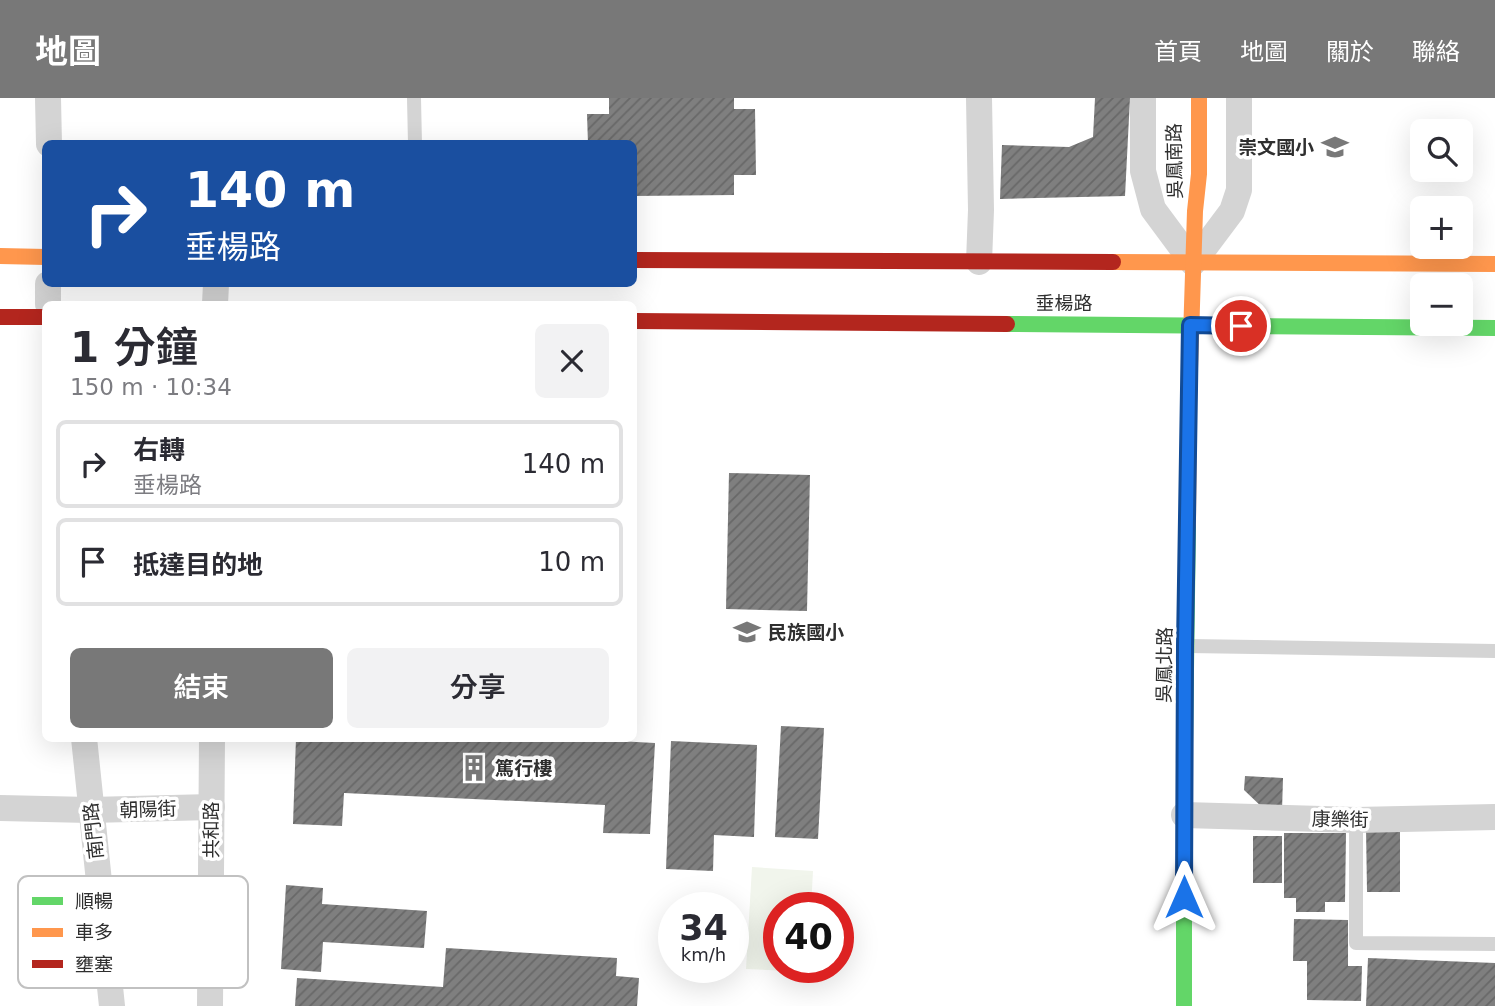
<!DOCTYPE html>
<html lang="zh-TW">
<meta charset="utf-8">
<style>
:root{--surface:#fff;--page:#f2f2f3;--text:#2b2b33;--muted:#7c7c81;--line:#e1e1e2;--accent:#787878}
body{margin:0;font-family:"DejaVu Sans","Noto Sans TC",sans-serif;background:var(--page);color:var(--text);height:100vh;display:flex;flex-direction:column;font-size:26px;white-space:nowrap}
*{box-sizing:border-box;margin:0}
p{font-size:23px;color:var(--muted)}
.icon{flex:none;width:38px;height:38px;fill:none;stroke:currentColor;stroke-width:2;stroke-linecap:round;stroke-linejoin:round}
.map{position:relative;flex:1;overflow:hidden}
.sheet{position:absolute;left:42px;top:203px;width:595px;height:441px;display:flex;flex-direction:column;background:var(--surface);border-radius:10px;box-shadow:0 7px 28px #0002}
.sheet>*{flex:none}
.hud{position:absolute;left:42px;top:42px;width:595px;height:147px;border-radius:10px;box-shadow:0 7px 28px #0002;background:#1a4fa0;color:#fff;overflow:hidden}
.tools{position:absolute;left:1410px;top:21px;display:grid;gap:14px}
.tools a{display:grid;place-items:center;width:63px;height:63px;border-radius:10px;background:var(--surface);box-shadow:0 7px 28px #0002;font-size:35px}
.speed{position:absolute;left:658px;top:794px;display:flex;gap:14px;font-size:35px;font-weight:700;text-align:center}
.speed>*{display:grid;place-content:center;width:91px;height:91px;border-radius:50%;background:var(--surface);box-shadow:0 7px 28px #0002;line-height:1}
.speed small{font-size:18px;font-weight:400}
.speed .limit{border:10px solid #d22;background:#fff;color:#111}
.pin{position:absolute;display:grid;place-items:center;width:60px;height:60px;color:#fff;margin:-30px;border:4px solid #fff;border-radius:50%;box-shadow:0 2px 7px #0007}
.me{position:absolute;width:77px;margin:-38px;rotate:0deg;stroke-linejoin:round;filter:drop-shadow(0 0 5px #0008)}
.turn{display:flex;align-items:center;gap:24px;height:147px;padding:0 28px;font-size:32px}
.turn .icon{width:91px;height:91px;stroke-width:2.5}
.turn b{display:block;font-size:49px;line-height:60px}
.round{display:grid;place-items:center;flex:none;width:74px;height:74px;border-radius:10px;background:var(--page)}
.headline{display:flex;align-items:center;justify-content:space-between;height:119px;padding:0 28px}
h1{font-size:42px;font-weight:600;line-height:52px}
.button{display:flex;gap:14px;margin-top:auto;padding:14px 28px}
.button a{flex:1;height:80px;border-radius:10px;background:var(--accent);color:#fff;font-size:28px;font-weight:600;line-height:80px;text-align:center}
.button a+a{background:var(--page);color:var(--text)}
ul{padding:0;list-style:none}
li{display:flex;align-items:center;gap:21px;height:88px;margin:0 14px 10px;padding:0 14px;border:4px solid var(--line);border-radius:10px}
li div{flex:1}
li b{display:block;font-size:26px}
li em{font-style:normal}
header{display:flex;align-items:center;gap:42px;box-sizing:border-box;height:98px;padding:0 35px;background:var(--accent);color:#fff}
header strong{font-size:33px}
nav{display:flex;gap:38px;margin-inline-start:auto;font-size:24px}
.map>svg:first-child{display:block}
.park{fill:#f1f5ec}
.building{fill:url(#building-hatch)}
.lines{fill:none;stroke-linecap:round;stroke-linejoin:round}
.lane{stroke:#d4d4d4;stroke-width:14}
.street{stroke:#d4d4d4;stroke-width:26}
.fast{stroke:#63d668;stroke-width:16}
.slow{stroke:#ff974d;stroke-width:16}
.jam{stroke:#b3261e;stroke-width:16}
.route-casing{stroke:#114b97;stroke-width:18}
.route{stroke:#1a73e8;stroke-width:12}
.labels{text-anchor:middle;stroke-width:7;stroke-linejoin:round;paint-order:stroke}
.poi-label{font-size:19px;font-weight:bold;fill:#2f2f2f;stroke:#fff;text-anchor:start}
.street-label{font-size:19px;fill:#2f2f2f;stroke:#fff}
.key{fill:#fff;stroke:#c1c1c1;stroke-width:2}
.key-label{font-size:19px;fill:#2f2f2f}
</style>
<header>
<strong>地圖</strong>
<nav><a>首頁</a><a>地圖</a><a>關於</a><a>聯絡</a></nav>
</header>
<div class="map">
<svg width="1495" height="908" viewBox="0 0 1495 908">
<defs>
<pattern id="building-hatch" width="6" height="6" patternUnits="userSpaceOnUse" patternTransform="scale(1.75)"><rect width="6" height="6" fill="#7f7f7f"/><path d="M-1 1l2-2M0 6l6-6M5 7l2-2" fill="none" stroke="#686868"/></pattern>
</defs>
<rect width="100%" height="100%" fill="#fff"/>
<path class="park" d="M 752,769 L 813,773 L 811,810 L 779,810 L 779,870 L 808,870 L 808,874 L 746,871 Z"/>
<g class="building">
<path d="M 609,0 L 734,0 L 734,11 L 755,11 L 756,77 L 734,77 L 734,97 L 634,98 L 634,46 L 588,46 L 587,16 L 609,16 Z"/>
<path d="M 1095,0 L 1130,0 L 1125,98 L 1000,101 L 1002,47 L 1069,49 L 1093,39 Z"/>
<path d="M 729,375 L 810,377 L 807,513 L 726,511 Z"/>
<path d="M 781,628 L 824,630 L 818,741 L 775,739 Z"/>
<path d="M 296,640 L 561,640 L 655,645 L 650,736 L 603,735 L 605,707 L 344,695 L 342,728 L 293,726 Z"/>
<path d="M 671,643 L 757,647 L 754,739 L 714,737 L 713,773 L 666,771 Z"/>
<path d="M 1245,678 L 1283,680 L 1282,713 L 1264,711 L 1244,692 Z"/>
<path d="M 1366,730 L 1400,730 L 1400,794 L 1367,794 Z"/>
<path d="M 1284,735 L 1346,735 L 1345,804 L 1325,804 L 1325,814 L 1296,814 L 1296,800 L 1284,800 Z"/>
<rect x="1253" y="738" width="29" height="47"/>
<path d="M 286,787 L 323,790 L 322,806 L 427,813 L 424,850 L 323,844 L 321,874 L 281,871 Z"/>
<path d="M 1294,821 L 1348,822 L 1348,868 L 1362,868 L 1361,903 L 1307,902 L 1307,863 L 1293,863 Z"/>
<path d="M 446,850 L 617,860 L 616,878 L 639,880 L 637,908 L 295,908 L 297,880 L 443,889 Z"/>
<path d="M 1368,860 L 1495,865 L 1495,908 L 1366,908 Z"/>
</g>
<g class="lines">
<g class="lane">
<path d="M 414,0 L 415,46"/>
<path d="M 1188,548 L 1495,553"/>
<path d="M 1356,722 L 1356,845 L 1495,846"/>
</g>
<g class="street">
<path d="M 48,0 L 49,46"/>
<path d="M 1143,0 L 1143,73 L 1153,111 L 1193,165 L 1232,113 L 1239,92 L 1239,0"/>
<path d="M 979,164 L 981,112 L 979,0"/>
<path d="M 48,206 L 48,186"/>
<path d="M 215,206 L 216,186"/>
<path d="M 84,640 L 112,908"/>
<path d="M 0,710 L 90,712 L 212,709"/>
<path d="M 1184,717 L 1356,722 L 1495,719"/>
<path d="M 210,908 L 212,640"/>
</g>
<g class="fast">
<path d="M 1007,226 L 1495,230"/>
<path d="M 1184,908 L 1184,717 L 1188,426"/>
</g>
<g class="slow">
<path d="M 0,158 L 46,159"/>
<path d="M 1113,164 L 1495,166"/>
<path d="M 1188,426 L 1189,302 L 1195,113 L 1199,76 L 1199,0"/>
</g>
<g class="jam">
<path d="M 634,162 L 1113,164"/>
<path d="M 0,219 L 46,219"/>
<path d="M 634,223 L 1007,226"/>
</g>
</g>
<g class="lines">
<defs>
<path id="route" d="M 1184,799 L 1185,548 L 1190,227 L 1241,228"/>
</defs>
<use href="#route" class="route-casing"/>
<use href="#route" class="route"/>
</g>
<defs>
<symbol id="school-bare" viewBox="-9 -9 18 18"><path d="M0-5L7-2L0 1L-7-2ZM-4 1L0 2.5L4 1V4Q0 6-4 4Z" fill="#787878" stroke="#fff" stroke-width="2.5" paint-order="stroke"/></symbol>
<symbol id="building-bare" viewBox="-9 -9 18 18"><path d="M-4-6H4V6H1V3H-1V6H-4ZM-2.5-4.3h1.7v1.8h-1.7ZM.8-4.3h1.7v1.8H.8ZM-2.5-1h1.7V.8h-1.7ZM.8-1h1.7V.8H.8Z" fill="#787878" stroke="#fff" stroke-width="2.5" paint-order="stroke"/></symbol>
</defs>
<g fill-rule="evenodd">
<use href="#school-bare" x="1316" y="30" width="38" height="38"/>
<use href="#school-bare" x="728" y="515" width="38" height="38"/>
<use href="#building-bare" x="455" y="651" width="38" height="38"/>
</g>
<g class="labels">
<g class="poi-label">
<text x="1314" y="56" text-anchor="end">崇文國小</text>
<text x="768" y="541">民族國小</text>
<text x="495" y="677">篤行樓</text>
</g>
<g class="street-label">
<text transform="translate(1174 63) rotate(-91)" y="7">吳鳳南路</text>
<text x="1064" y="212">垂楊路</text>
<text transform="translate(1164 567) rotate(-89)" y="7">吳鳳北路</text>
<text transform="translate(148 711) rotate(-2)" y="7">朝陽街</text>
<text transform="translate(1340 721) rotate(1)" y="7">康樂街</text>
<text transform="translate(211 732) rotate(-90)" y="7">共和路</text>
<text transform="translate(93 733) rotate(-96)" y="7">南門路</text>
</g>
</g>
<rect x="18" y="778" width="230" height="112" rx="10" class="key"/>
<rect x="32" y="799" width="31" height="8" fill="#63d668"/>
<rect x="32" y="830" width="31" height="9" fill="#ff974d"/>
<rect x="32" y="862" width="31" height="8" fill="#b3261e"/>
<g class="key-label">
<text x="75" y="810">順暢</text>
<text x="75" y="841">車多</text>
<text x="75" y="873">壅塞</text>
</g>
</svg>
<div class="tools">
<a><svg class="icon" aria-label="search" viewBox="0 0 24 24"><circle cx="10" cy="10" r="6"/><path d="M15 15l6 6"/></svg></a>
<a>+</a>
<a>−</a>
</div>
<div class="speed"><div>34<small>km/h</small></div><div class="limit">40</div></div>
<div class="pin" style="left:1241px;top:228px;background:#d93025"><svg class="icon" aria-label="arrive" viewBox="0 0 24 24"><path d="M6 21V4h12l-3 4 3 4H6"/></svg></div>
<svg class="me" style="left:1184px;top:799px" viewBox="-20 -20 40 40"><path d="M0-17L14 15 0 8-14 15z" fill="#1a73e8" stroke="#fff" stroke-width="4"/></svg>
<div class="hud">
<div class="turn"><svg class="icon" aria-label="right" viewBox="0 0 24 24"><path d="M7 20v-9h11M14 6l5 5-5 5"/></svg><div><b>140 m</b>垂楊路</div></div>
</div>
<section class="sheet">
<div class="headline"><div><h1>1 分鐘</h1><p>150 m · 10:34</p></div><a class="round"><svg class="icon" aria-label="close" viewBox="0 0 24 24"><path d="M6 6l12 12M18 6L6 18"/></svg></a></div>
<ul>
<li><svg class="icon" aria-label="right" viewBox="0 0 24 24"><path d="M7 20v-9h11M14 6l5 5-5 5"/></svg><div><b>右轉</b><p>垂楊路</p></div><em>140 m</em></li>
<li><svg class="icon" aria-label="arrive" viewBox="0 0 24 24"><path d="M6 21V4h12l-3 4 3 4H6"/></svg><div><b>抵達目的地</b></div><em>10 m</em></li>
</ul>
<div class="button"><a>結束</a><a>分享</a></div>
</section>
</div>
